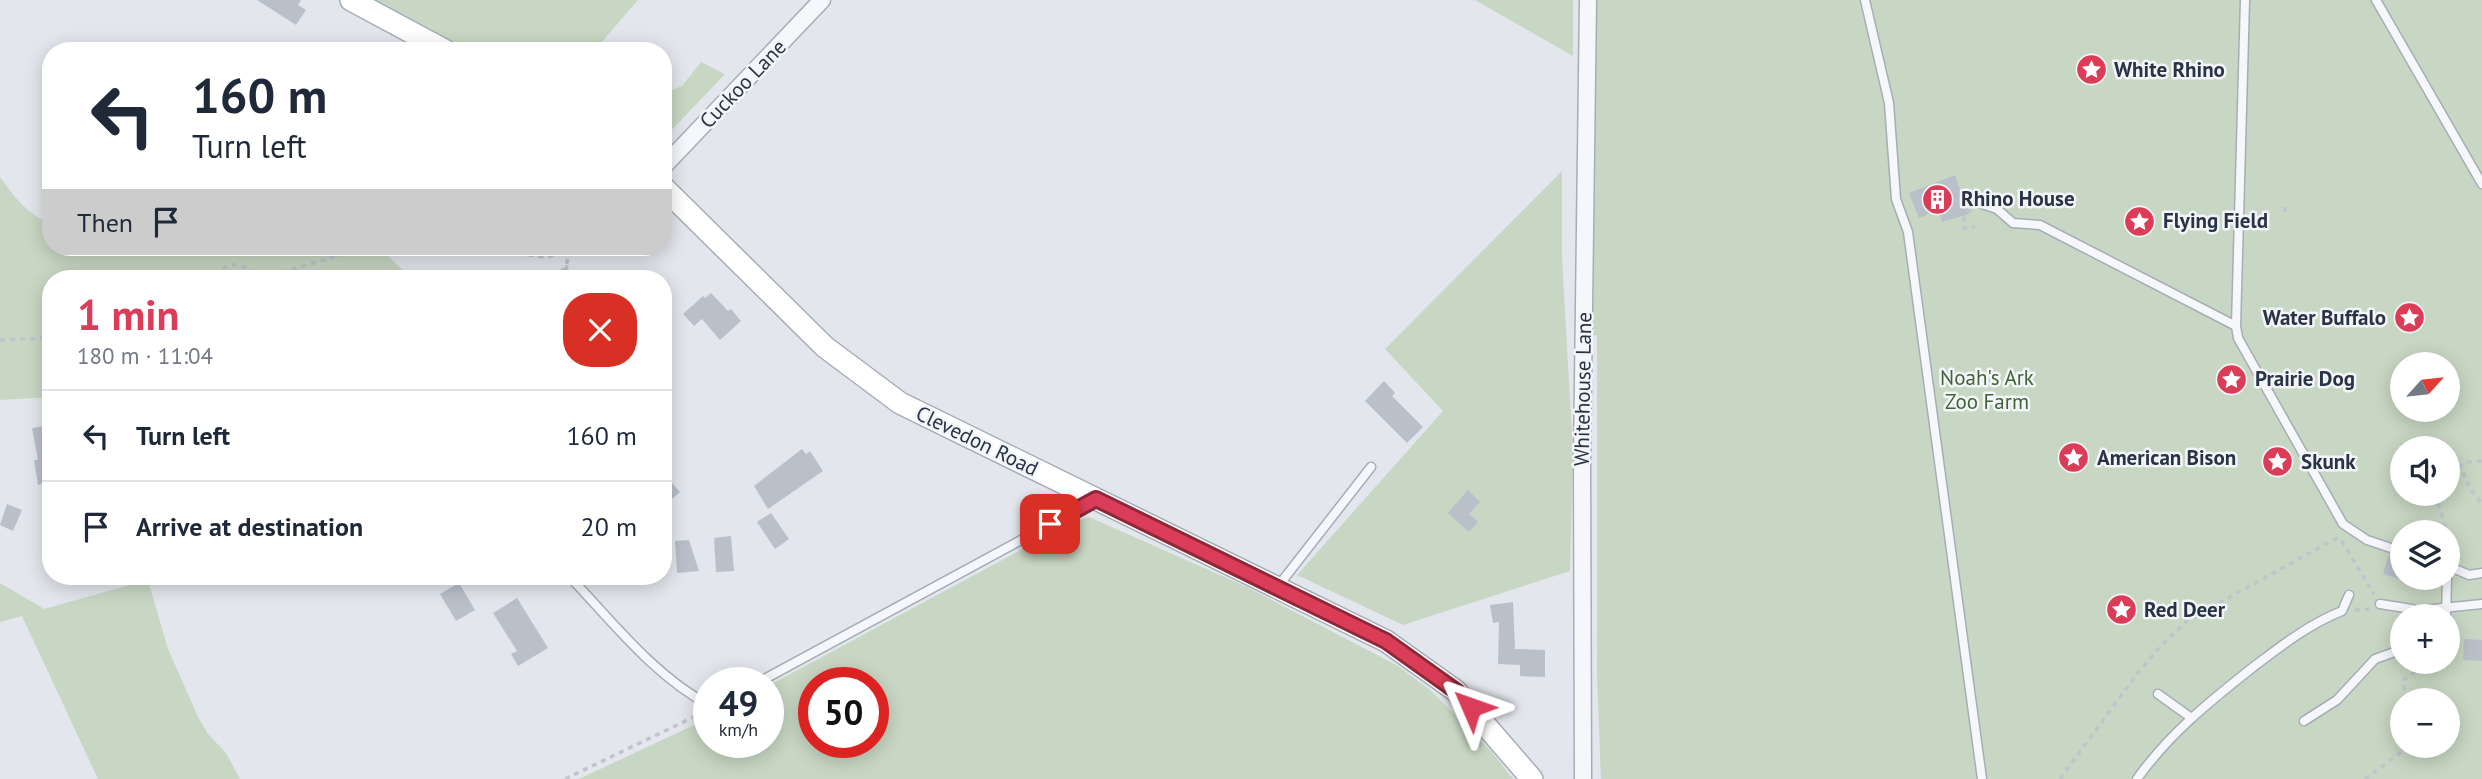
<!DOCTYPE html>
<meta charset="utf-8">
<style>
:root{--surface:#fff;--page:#f6f6f7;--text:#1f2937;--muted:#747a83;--line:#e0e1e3;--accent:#db3d58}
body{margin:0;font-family:"PT Sans",sans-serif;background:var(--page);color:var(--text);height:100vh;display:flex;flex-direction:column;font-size:26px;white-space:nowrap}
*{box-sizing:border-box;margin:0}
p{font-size:23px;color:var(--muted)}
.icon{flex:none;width:38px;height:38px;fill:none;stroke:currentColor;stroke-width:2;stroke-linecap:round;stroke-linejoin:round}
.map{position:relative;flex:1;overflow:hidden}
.drawer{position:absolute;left:42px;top:270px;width:630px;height:315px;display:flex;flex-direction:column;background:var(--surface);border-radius:28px;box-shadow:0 4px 18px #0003}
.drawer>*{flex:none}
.top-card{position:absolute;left:42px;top:42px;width:630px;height:214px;border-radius:28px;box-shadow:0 4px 18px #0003;background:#fff;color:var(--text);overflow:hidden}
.needle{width:46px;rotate:63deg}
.controls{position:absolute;left:2390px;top:352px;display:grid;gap:14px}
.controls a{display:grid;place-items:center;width:70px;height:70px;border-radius:50%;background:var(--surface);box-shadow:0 4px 18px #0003;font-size:35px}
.speed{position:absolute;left:693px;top:667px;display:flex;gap:14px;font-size:35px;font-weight:700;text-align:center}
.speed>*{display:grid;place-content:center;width:91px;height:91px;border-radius:50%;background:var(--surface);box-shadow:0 4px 18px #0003;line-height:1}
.speed small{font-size:18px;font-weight:400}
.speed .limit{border:10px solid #d22;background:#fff;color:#111}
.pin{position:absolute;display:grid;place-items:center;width:60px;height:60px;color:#fff;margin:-30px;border-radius:14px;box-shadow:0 4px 10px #0006}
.me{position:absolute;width:77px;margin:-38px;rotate:313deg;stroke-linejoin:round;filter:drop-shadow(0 0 5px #0008)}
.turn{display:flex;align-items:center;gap:24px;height:147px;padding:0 35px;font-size:32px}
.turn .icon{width:91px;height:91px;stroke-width:2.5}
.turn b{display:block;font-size:49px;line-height:60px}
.then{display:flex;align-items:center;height:66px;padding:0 35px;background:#0003;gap:14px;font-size:26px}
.round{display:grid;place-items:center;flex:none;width:74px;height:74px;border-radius:28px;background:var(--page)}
.summary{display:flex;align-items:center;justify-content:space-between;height:119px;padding:0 35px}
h1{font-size:42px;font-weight:600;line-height:52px;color:var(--accent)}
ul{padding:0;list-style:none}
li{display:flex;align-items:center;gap:21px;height:91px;padding:0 35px;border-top:2px solid var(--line)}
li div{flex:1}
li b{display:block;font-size:26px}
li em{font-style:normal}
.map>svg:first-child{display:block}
.green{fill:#c8d7c3;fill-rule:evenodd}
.building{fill:#b9c0ca}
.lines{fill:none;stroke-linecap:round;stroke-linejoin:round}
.lane-casing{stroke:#a7adb7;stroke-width:11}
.street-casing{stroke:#a7adb7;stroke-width:19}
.secondary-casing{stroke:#a7adb7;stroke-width:24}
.path{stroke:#c0c4cb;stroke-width:3.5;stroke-dasharray:5 5;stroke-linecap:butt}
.lane{stroke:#f6f7fa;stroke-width:8}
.street{stroke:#f6f7fa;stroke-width:16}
.secondary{stroke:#fff;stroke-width:21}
.route-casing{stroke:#8e2839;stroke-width:18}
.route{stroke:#db3d58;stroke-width:12}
.labels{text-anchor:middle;stroke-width:5;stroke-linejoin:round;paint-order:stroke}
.poi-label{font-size:21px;font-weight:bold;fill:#283446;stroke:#f3f5f9;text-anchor:start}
.street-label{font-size:21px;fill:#283446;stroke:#f3f5f9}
.park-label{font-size:21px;fill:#3e6334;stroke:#f3f5f9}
</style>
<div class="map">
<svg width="2482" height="779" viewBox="0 0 2482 779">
<rect width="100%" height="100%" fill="#e3e6ec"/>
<g class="green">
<path d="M 373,0 L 638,0 L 594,51 L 471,51 Z"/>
<path d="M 1475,0 L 1573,0 L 1573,56 Z"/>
<path d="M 1597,0 L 2482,0 L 2482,779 L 1601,779 L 1597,675 L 1597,335 L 1591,336 ZM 2403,364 L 2448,364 L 2448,410 L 2403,410 ZM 2403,448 L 2448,448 L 2448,494 L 2403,494 ZM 2403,532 L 2448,532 L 2448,578 L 2403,578 ZM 2403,616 L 2448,616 L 2448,662 L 2403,662 ZM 2403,700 L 2448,700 L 2448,746 L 2403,746 Z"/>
<path d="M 701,62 L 725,74 L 663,139 L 663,94 L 682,86 Z"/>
<path d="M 1562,171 L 1562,258 L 1573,453 L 1570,571 L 1403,625 L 1297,575 L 1443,411 L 1385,349 Z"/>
<path d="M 0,177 C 12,194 29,217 51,223 L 51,247 L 379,247 L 411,278 L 51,278 L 51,397 L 0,400 Z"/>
<path d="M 1089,517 L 1247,587 L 1398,666 L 1429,689 L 1491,751 L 1513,779 L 579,779 L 709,718 L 709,742 L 768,742 L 768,686 L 1071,523 ZM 814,682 L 873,682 L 873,742 L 814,742 Z"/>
<path d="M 148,580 L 168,649 L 198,717 L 208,734 L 226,753 L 240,779 L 98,779 L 22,616 L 0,622 L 0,583 L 44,609 Z"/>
</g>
<g class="building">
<path d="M 257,0 L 301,0 L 298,5 L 306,10 L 296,25 Z"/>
<path d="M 1955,175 L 1969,214 L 1942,222 L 1938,210 L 1919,218 L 1909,193 Z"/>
<path d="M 711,293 L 728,311 L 731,309 L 741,321 L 720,340 L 702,319 L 694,326 L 683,314 L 703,296 L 705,298 Z"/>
<path d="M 1384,381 L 1395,393 L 1392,396 L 1423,427 L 1407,443 L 1365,401 Z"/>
<path d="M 51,425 L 51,491 L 43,491 L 42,484 L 38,485 L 34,460 L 38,460 L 32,428 Z"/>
<path d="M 802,449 L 806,454 L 810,451 L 823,471 L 768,509 L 754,486 Z"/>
<path d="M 663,473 L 680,492 L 663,507 Z"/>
<path d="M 1468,490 L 1480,502 L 1469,514 L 1478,522 L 1469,532 L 1448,513 Z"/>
<path d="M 7,504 L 22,510 L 13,531 L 0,525 Z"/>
<path d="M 771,513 L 789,539 L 775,549 L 757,522 Z"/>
<path d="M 731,536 L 734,571 L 716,572 L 714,538 Z"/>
<path d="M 689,540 L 699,571 L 677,573 L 675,541 Z"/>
<path d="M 2389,554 L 2403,558 L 2403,580 L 2383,574 Z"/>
<path d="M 459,583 L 475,610 L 456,621 L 440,594 Z"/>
<path d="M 517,598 L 548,648 L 518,666 L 511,654 L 517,651 L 493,613 Z"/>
<path d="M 1513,602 L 1515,649 L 1545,650 L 1545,677 L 1520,676 L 1520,665 L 1498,664 L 1499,622 L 1493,623 L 1490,605 Z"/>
<path d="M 2464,639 L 2482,640 L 2482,661 L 2463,660 Z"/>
</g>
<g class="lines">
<defs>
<g id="lane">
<path d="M 1865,0 L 1889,103 L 1896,199 L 1908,232 L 1982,779"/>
<path d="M 2245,0 L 2236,326 L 2238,338 L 2343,524 L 2367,540 L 2403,552"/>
<path d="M 2376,0 L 2482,184"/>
<path d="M 1979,203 L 1997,209 L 2013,223 L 2040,225 L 2236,326"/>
<path d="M 2448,566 L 2469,575 L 2482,573"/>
<path d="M 569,576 C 611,620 654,676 709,705"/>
<path d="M 1279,585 L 1371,467"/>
<path d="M 2380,604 L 2412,609"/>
<path d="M 2423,610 L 2482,604"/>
<path d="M 2446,616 L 2447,578"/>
<path d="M 2448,627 L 2448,631"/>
<path d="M 759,682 L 1095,500"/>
<path d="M 2158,694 L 2190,717"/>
<path d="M 2304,721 L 2337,700 L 2375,659 L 2403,649"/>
<path d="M 2137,779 C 2169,734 2209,702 2252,668 C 2281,646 2309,624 2342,611 L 2349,595"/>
</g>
<g id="street">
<path d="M 663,167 L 822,0"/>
<path d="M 1583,779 L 1582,458 L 1588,0"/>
</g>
<g id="secondary">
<path d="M 351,0 L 446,51"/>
<path d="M 663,187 L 825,347 L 900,403 L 1386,641 L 1456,691 L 1532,779"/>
</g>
</defs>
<use href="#lane" class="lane-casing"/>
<use href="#street" class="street-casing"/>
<use href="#secondary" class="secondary-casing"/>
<g class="path">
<path d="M 1971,210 L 1964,215 L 1964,228 L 1975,227"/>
<path d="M 2285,212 L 2285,203"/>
<path d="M 449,247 L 547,257 L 569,250"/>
<path d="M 205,278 C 229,264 238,257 260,278"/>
<path d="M 263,278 L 357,250 L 409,247"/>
<path d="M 553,278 L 565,268 L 572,247"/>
<path d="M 561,278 L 566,274 L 567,264"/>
<path d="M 0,340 L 51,338"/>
<path d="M 2482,461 L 2467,462 L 2460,466 L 2470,489 L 2482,503"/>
<path d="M 2435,494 L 2447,532"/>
<path d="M 2430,532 L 2445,526"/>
<path d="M 2448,535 L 2454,555"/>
<path d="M 2355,610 L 2371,609"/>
<path d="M 2406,700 L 2403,680 L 2429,662"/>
<path d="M 565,779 L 702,713"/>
<path d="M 2060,779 L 2137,674 L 2160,647 L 2188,620 L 2337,538 L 2343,543 L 2374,594"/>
<path d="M 2365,779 L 2404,750 L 2405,746"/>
</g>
<use href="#lane" class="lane"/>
<use href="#street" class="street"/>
<use href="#secondary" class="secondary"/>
</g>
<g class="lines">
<defs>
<path id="route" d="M 1050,524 L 1096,499 L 1386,641 L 1456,691 L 1471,707"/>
</defs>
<use href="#route" class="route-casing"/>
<use href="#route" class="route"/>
</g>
<defs>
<symbol id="sight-disc" viewBox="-11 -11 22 22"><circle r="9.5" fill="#db3d58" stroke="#f3f5f9"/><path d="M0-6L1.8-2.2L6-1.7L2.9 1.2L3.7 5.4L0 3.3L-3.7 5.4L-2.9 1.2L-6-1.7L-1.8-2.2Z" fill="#fff"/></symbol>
<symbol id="building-disc" viewBox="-11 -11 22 22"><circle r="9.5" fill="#db3d58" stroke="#f3f5f9"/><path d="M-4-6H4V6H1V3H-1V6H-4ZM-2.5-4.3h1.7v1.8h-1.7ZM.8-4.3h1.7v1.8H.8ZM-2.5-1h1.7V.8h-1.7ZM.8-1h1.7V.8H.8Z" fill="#fff"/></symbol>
</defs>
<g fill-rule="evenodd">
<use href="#sight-disc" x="2074" y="52" width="35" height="35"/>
<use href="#building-disc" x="1920" y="182" width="35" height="35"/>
<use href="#sight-disc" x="2122" y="204" width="35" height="35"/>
<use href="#sight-disc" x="2392" y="300" width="35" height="35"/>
<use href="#sight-disc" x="2214" y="362" width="35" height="35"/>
<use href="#sight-disc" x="2056" y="440" width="35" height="35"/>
<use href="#sight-disc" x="2260" y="444" width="35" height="35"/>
<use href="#sight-disc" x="2104" y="592" width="35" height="35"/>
</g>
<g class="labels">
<g class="poi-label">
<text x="2114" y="77">White Rhino</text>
<text x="1961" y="206">Rhino House</text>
<text x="2163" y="228">Flying Field</text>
<text x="2386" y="325" text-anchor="end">Water Buffalo</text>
<text x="2255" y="386">Prairie Dog</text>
<text x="2097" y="465">American Bison</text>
<text x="2301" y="469">Skunk</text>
<text x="2144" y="617">Red Deer</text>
</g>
<g class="street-label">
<text transform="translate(743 84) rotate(-46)" y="7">Cuckoo Lane</text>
<text transform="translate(1583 389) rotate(-89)" y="7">Whitehouse Lane</text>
<text transform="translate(977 441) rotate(26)" y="7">Clevedon Road</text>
</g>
<g class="park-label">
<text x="1987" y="385">Noah's Ark<tspan x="1987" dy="24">Zoo Farm</tspan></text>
</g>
</g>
</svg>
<div class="controls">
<a><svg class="needle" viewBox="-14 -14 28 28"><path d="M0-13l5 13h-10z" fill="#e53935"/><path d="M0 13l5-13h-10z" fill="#747a83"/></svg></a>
<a><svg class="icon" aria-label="sound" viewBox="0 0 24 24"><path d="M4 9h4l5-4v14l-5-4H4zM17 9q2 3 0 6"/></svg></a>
<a><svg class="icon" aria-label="layers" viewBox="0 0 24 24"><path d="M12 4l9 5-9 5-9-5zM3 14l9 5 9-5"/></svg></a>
<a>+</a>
<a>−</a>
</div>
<div class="speed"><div>49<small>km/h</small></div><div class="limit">50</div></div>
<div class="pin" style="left:1050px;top:524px;background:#d93025"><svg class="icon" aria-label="arrive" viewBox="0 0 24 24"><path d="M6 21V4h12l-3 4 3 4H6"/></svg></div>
<svg class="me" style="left:1471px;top:707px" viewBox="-20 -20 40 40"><path d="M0-17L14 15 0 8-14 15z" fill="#db3d58" stroke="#fff" stroke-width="4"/></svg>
<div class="top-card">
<div class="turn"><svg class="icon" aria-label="left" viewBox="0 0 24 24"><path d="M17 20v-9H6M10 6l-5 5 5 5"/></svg><div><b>160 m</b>Turn left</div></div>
<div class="then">Then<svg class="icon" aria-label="arrive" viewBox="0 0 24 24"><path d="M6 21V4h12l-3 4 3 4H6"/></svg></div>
</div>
<section class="drawer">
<div class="summary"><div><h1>1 min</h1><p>180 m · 11:04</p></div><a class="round" style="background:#d93025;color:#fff"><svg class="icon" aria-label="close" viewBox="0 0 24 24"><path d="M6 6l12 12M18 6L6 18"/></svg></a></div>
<ul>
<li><svg class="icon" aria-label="left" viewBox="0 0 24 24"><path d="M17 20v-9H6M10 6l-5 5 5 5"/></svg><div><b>Turn left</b></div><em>160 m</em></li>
<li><svg class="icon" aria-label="arrive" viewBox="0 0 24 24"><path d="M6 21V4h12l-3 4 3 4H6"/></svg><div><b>Arrive at destination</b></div><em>20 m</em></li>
</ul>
</section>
</div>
